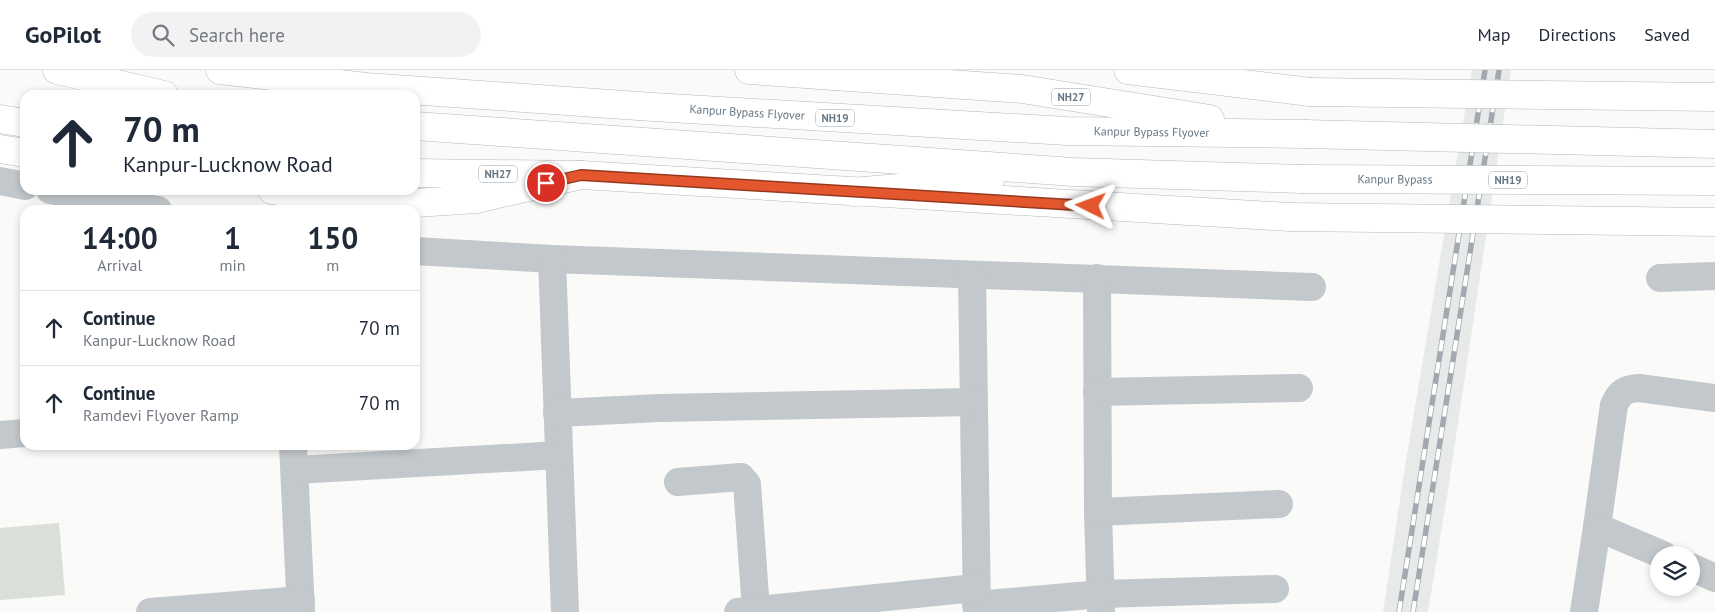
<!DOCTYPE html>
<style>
:root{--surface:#fff;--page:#f2f2f3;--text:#1f2937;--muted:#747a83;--line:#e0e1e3}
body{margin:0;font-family:"PT Sans",sans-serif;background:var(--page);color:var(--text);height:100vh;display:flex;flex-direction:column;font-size:19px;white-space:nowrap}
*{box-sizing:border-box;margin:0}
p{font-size:16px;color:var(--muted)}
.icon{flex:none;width:28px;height:28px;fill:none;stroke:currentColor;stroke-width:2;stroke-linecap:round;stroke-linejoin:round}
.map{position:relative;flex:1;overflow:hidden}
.sheet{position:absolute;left:20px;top:135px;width:400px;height:245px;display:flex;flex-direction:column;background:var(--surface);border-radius:15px;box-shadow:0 2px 8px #0003}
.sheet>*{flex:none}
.guide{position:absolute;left:20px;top:20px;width:400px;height:105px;border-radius:15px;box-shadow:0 2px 8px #0003;background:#fff;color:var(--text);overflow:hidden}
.controls{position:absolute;left:1650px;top:476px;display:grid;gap:10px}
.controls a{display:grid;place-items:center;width:50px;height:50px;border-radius:50%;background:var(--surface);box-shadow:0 2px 8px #0003;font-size:25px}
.pin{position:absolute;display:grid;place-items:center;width:42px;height:42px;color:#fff;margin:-21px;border:2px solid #fff;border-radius:50%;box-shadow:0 1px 5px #0007}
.me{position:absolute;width:55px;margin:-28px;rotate:273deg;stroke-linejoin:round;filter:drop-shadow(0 0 4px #0008)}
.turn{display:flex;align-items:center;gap:18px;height:105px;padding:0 20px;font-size:22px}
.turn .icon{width:65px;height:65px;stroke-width:2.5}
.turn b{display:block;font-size:35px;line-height:42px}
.eta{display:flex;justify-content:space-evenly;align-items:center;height:85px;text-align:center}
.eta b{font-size:30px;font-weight:700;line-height:35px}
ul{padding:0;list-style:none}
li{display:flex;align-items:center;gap:15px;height:75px;padding:0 20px;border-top:1px solid var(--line)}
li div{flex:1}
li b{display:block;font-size:19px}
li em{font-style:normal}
header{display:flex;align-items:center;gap:30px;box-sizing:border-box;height:70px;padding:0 25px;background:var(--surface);border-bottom:1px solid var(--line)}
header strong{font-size:24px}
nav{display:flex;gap:28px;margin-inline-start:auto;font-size:18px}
.search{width:350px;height:45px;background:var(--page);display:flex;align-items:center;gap:12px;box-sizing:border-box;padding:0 18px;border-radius:28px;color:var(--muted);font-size:19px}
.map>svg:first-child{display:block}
.built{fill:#e8e9e9}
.green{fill:#dadfd7}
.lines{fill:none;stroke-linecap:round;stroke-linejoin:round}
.major-casing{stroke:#b5babe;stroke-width:29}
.highway-casing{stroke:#b4b9bd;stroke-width:29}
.minor{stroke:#c3c8cc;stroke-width:28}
.major{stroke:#fff;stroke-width:28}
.highway{stroke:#fff;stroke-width:28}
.rail-casing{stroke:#a2aab0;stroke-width:5.5}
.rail{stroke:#fff;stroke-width:4;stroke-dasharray:11;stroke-linecap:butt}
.major-bridge-casing{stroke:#b5babe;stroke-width:29;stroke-linecap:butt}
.highway-bridge-casing{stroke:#b4b9bd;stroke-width:29;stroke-linecap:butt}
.major-bridge{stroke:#fff;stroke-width:28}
.highway-bridge{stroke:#fff;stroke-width:28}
.route-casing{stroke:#94391e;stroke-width:12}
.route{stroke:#e4572e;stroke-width:9}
.labels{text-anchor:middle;stroke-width:5;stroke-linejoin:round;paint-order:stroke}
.shield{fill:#fff;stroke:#939fa8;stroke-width:1}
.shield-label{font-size:11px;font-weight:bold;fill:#657683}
.street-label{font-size:12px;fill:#657683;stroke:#fff}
</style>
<header>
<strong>GoPilot</strong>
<div class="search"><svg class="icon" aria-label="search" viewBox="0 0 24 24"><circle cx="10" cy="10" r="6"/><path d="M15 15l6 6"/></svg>Search here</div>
<nav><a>Map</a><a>Directions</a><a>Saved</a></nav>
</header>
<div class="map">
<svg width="1715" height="542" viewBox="0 0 1715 542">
<rect width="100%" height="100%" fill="#fafaf8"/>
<path class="built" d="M 1472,0 L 1511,0 L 1448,420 L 1428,542 L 1383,542 L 1406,390 Z"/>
<path class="green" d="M 59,453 L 65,525 L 0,530 L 0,458 Z"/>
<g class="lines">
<defs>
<g id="major">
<path d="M 749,0 L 834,6 L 857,5"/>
<path d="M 1128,0 L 1310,22"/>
<path d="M 0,79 L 25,83"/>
<path d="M 272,120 L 386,135 L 476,129 L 581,105 L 1290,147"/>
</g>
<g id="highway">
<path d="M 57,0 L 164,25"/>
<path id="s1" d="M 220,0 L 366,17 L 653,37 L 1067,61 L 1305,64"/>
<path d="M 834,6 L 1022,19 L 1210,49"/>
<path d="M 0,49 L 25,53"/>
<path d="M 415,56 L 1073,102 L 1301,109"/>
<path d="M 415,103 L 581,105"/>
<path d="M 853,122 L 990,110"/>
</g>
</defs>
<use href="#major" class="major-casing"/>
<use href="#highway" class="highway-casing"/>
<g class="minor">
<path d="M 0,111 L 25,116"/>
<path d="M 50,120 L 158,140"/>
<path d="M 415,181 L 552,189 L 1312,217"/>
<path d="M 552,189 L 565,542"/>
<path d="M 972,205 L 977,542"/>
<path d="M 1097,208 L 1098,442 L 1101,542"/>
<path d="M 1660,208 L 1715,206"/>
<path d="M 1097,322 L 1299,318"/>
<path d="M 557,343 L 660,338 L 973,332"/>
<path d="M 0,365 L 25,363"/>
<path d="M 293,375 L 301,542"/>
<path d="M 295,400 L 559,385"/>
<path d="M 678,412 L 741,407 L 747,414 L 756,540"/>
<path d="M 1098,442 L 1279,434"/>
<path d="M 1597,457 L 1614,335 C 1620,322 1625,319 1639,318 L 1715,328"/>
<path d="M 1691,497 L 1715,508"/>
<path d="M 976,535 L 1101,524 L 1275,519"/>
<path d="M 150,542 L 301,530"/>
<path d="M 738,542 L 975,518"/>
<path d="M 1584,542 L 1597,457 L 1663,485"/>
</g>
<use href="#major" class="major"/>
<use href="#highway" class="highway"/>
<defs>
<g id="rail">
<path d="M 1399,542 L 1485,0"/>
<path d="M 1413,542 L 1499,0"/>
</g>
</defs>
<use href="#rail" class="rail-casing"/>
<use href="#rail" class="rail"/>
<defs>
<g id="major-bridge">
<path d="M 1310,22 L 1715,27"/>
<path d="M 1290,147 L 1715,152"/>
</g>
<g id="highway-bridge">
<path d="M 1305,64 L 1715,74"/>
<path id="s2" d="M 1301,109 L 1715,111"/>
</g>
</defs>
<use href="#major-bridge" class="major-bridge-casing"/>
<use href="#highway-bridge" class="highway-bridge-casing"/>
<use href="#major-bridge" class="major-bridge"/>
<use href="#highway-bridge" class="highway-bridge"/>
</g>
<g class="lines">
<defs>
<path id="route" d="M 546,113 L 581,105 L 1091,136"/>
</defs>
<use href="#route" class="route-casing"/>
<use href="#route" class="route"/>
</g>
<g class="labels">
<g class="shield">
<rect x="1052" y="18.5" width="38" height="17" rx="4"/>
<rect x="816" y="39.5" width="38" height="17" rx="4"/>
<rect x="479" y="95.5" width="38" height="17" rx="4"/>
<rect x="1489" y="101.5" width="38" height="17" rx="4"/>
</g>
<g class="shield-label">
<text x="1071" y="31">NH27</text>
<text x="835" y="52">NH19</text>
<text x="498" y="108">NH27</text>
<text x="1508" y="114">NH19</text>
</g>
<g class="street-label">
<text dy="4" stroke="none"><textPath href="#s1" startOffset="529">Kanpur Bypass Flyover</textPath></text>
<text dy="4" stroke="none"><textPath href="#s1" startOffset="934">Kanpur Bypass Flyover</textPath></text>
<text dy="4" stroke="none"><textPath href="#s2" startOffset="94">Kanpur Bypass</textPath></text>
</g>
</g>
</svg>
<div class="controls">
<a><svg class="icon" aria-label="layers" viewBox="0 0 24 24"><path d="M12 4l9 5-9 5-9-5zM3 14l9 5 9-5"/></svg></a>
</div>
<div class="pin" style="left:546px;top:113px;background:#d93025"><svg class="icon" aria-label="arrive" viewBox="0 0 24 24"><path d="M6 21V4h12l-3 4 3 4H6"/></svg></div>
<svg class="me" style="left:1091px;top:136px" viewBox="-20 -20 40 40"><path d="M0-17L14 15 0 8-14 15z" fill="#e4572e" stroke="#fff" stroke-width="4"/></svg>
<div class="guide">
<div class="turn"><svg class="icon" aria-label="ahead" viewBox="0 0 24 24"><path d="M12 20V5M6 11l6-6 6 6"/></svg><div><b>70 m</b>Kanpur-Lucknow Road</div></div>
</div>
<section class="sheet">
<div class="eta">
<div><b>14:00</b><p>Arrival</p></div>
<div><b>1</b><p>min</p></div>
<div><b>150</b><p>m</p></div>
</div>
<ul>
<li><svg class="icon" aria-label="ahead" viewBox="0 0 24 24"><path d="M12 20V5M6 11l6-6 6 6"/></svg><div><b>Continue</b><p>Kanpur-Lucknow Road</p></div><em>70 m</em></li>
<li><svg class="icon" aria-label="ahead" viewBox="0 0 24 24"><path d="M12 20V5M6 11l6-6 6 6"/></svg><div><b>Continue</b><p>Ramdevi Flyover Ramp</p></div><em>70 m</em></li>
</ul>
</section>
</div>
